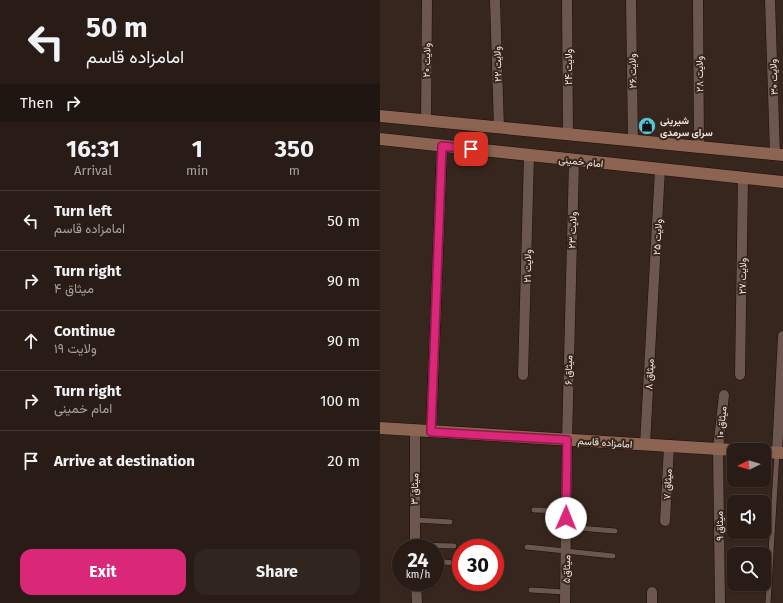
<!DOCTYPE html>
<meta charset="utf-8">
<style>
:root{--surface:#291c16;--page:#31251f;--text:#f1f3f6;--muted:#a5a1a1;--line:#453a35;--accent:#db2777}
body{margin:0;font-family:"Fira Sans",Vazirmatn,sans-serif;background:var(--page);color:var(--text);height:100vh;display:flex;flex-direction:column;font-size:15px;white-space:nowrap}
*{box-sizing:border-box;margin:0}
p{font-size:13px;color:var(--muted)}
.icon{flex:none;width:22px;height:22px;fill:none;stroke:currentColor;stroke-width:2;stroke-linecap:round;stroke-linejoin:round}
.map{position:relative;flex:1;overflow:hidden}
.details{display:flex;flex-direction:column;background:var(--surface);width:380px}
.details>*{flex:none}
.guide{background:#291c16;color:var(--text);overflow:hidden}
.needle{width:26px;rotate:265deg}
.tools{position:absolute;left:347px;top:443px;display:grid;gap:8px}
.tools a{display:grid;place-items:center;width:44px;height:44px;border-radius:8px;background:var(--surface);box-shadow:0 1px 3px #0004,0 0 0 1px var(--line);font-size:20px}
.speed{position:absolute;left:12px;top:539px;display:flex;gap:8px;font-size:20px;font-weight:700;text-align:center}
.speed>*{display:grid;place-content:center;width:52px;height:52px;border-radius:50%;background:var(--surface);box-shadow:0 1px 3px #0004,0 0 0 1px var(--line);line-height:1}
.speed small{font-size:10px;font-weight:400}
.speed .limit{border:6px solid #d22;background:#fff;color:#111}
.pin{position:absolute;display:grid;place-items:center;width:34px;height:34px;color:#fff;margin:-17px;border-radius:8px;box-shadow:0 2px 6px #0006}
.me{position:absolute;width:44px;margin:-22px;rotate:1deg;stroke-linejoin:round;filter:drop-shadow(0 0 3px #0008)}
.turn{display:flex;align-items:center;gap:14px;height:84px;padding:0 20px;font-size:18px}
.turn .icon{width:52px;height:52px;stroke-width:2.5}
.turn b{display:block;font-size:28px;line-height:34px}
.then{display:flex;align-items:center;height:38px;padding:0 20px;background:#0003;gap:8px;font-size:15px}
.eta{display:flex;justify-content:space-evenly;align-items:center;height:68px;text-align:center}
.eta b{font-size:24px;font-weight:700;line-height:28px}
.primary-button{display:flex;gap:8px;margin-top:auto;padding:8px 20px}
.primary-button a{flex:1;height:46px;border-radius:12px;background:var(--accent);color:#fff;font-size:16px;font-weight:700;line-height:46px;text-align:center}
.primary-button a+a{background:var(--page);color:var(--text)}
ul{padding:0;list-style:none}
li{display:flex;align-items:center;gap:12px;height:60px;padding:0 20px;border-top:1px solid var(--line)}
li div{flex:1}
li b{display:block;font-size:15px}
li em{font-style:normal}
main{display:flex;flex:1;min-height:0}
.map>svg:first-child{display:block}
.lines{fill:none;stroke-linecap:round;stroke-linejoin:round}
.lane-casing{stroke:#1e0e07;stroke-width:6}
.street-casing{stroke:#1e0e07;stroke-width:11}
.secondary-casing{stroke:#1e0e07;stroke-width:13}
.lane{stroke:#6b574e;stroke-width:5}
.street{stroke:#6b574e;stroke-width:10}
.secondary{stroke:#8c6451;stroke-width:12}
.route-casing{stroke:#8e194d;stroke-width:10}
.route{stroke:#db2777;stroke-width:7}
.labels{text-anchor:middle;stroke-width:4;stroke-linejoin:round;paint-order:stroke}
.street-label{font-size:10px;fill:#f7ebe5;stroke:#37261d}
.poi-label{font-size:10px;font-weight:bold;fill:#f7ebe5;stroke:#37261d;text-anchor:start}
</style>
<main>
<section class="details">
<div class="guide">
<div class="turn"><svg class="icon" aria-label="left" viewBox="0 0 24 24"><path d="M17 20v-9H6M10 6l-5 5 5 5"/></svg><div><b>50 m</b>امامزاده قاسم</div></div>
<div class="then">Then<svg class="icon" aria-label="right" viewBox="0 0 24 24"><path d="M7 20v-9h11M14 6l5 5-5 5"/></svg></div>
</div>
<div class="eta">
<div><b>16:31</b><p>Arrival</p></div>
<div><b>1</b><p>min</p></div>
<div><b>350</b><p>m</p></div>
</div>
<ul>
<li><svg class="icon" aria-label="left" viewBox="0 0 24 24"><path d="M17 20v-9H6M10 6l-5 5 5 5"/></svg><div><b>Turn left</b><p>امامزاده قاسم</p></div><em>50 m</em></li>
<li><svg class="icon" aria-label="right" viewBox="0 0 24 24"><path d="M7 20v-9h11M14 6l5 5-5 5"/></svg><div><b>Turn right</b><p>میثاق ۴</p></div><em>90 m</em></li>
<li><svg class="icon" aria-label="ahead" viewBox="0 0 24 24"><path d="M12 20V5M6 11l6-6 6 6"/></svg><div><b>Continue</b><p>ولایت ۱۹</p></div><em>90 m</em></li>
<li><svg class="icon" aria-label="right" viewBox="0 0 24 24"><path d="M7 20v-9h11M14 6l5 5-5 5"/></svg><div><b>Turn right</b><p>امام خمینی</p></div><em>100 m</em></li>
<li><svg class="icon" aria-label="arrive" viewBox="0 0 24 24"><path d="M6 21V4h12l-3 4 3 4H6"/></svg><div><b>Arrive at destination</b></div><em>20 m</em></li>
</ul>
<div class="primary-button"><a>Exit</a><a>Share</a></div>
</section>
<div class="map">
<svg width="403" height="603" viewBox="0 0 403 603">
<rect width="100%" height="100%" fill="#37261d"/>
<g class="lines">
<defs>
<g id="lane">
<path d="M 154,510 L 186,511"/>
<path d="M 35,520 L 70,522"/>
<path d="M 186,527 L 235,531"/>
<path d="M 35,545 L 74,546"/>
<path d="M 147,547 L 233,556"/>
<path d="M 55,561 L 73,563"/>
<path d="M 151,590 L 185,592"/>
<path d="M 388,603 L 397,453"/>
</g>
<g id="street">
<path d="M 115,0 L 119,128"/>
<path d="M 187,0 L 188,135"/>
<path d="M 251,0 L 253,141"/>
<path d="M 318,0 L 319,148"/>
<path d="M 390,0 L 395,154"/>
<path d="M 46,121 L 47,0"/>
<path d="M 143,375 L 149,156"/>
<path d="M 360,375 L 363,178"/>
<path d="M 35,431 L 35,548"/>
<path d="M 51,432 L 62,146"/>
<path d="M 265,445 L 280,169"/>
<path d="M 397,453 L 403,336"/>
<path d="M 285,521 L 289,446"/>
<path d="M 36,582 L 37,603"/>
<path d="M 185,603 L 187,440 L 194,161"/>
<path d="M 272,603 L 272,592"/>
<path d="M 340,603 L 338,449 L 344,395"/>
</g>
<g id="secondary">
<path d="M 0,116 L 403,155"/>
<path d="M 0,139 L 403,182"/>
<path d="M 0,428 L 354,450"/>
<path d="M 384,452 L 403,453"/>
</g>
</defs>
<use href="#lane" class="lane-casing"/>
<use href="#street" class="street-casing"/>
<use href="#secondary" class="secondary-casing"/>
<use href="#lane" class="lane"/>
<use href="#street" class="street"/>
<use href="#secondary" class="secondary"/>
</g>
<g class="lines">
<defs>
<path id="route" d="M 91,149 L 62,146 L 51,432 L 187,440 L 186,518"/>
</defs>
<use href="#route" class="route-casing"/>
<use href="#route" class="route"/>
</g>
<defs>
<symbol id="shop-disc" viewBox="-11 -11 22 22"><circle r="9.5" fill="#53cadc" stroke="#37261d"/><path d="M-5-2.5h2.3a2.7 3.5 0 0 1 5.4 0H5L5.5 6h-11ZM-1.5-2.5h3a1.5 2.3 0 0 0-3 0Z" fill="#111"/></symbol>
</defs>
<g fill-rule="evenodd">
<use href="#shop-disc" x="257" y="116" width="20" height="20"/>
</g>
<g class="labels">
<g class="street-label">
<text transform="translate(46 60) rotate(-89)" y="4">ولایت ۲۰</text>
<text transform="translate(117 64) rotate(-92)" y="4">ولایت ۲۲</text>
<text transform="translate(188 67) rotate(-90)" y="4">ولایت ۲۴</text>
<text transform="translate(252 71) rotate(-91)" y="4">ولایت ۲۶</text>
<text transform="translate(319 74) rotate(-91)" y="4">ولایت ۲۸</text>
<text transform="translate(393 77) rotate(-92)" y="4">ولایت ۳۰</text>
<text transform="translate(201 161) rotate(6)" y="4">امام خمینی</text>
<text transform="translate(192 230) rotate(-88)" y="4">ولایت ۲۳</text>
<text transform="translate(277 237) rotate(-87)" y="4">ولایت ۲۵</text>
<text transform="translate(147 266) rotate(-89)" y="4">ولایت ۲۱</text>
<text transform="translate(362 276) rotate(-89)" y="4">ولایت ۲۷</text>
<text transform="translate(188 370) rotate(-89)" y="4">میثاق ۶</text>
<text transform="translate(269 374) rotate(-87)" y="4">میثاق ۸</text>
<text transform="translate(341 422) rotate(-84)" y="4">میثاق ۱۰</text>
<text transform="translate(225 442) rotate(4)" y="4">امامزاده قاسم</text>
<text transform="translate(287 484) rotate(-87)" y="4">میثاق ۷</text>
<text transform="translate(34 489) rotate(-89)" y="4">میثاق ۳</text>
<text transform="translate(339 526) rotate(-91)" y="4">میثاق ۹</text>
<text transform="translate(186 569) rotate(-89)" y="4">میثاق۵</text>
</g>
<g class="poi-label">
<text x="280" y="124">شیرینی<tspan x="280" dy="12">سرای سرمدی</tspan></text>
</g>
</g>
</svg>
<div class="tools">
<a><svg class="needle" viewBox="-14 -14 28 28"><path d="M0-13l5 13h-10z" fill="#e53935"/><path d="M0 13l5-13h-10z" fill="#a5a1a1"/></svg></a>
<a><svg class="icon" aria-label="sound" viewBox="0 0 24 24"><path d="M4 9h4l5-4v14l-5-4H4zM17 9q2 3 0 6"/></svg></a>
<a><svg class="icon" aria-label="search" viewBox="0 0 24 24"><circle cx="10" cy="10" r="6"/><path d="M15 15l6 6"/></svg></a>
</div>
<div class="speed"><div>24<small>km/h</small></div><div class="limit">30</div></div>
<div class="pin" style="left:91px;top:149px;background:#d93025"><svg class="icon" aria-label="arrive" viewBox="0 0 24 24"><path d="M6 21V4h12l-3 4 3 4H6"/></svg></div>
<svg class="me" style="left:186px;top:518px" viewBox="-20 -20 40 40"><circle r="19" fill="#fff"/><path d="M0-13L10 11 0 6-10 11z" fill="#db2777"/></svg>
</div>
</main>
